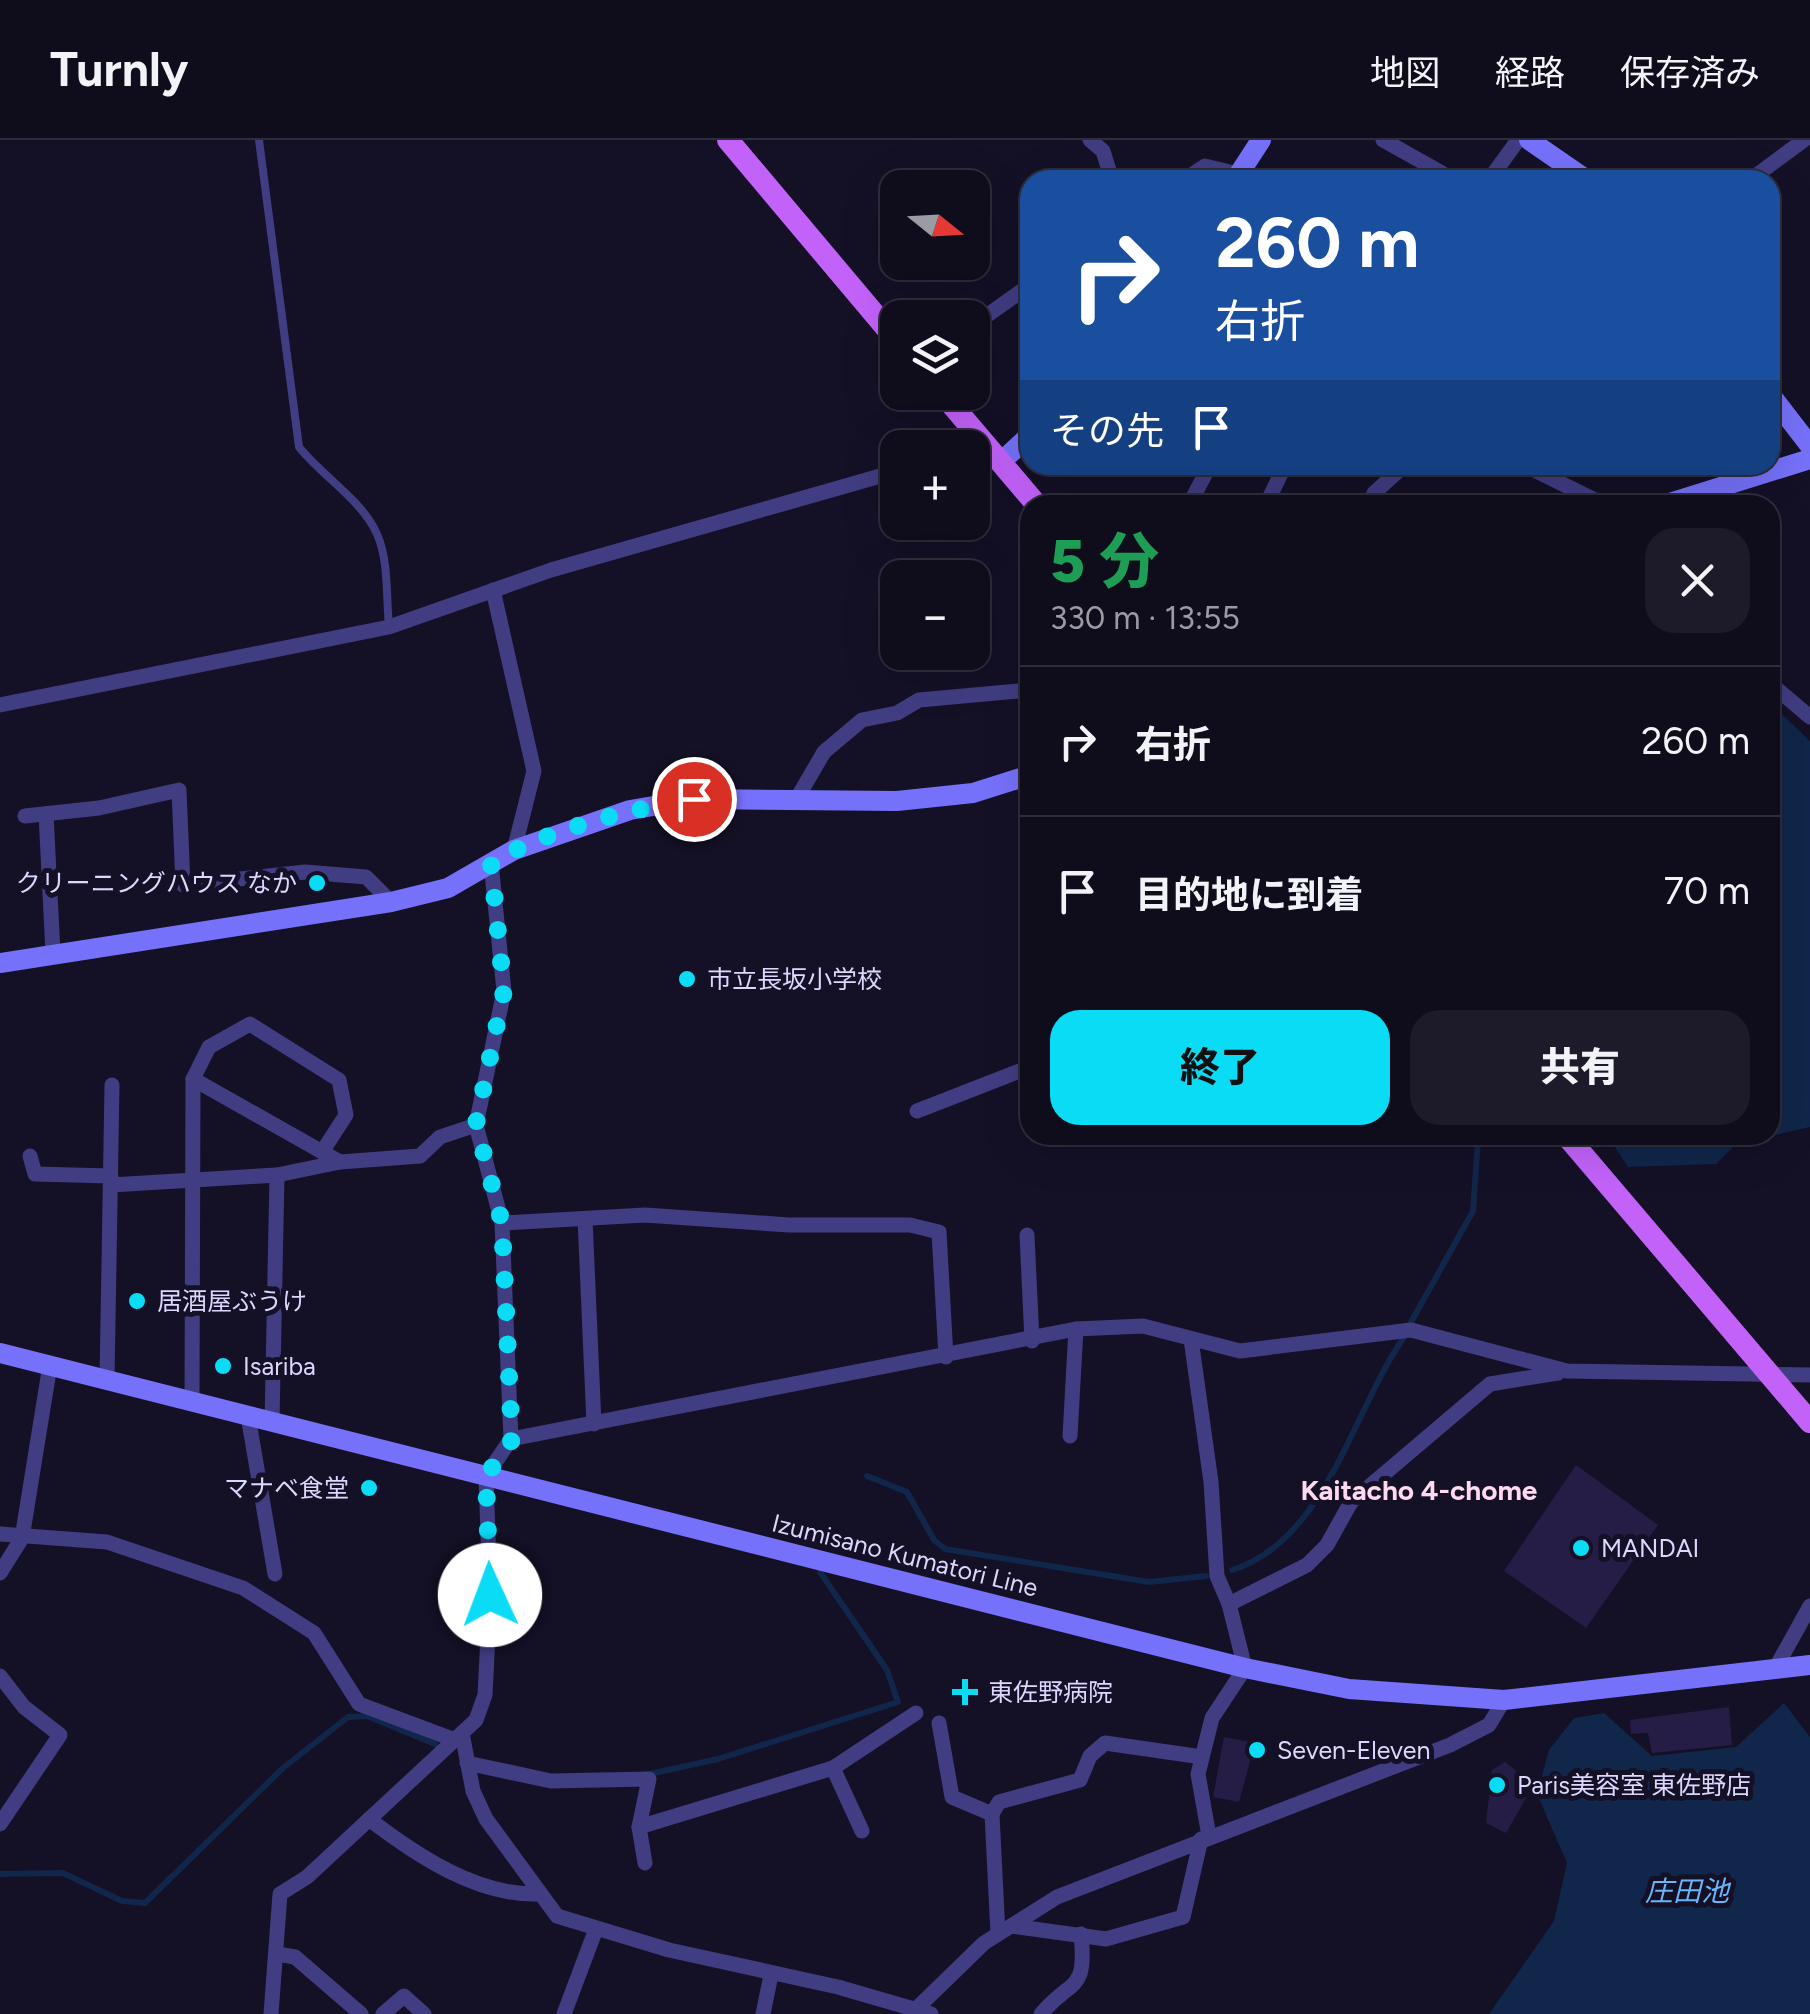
<!DOCTYPE html>
<html lang="ja">
<meta charset="utf-8">
<style>
:root{--surface:#0f0c1c;--page:#1d1a29;--text:#f1f3f6;--muted:#9b9ba3;--line:#2f2c3b;--accent:#0adcf6}
body{margin:0;font-family:Figtree,"Noto Sans JP",sans-serif;background:var(--page);color:var(--text);height:100vh;display:flex;flex-direction:column;font-size:38px;white-space:nowrap}
*{box-sizing:border-box;margin:0}
p{font-size:32px;color:var(--muted)}
.icon{flex:none;width:55px;height:55px;fill:none;stroke:currentColor;stroke-width:2;stroke-linecap:round;stroke-linejoin:round}
.map{position:relative;flex:1;overflow:hidden}
.drawer{position:absolute;left:1020px;top:355px;width:760px;height:650px;display:flex;flex-direction:column;background:var(--surface);border-radius:30px;box-shadow:0 10px 40px #0002,0 0 0 2px var(--line)}
.drawer>*{flex:none}
.guide{position:absolute;left:1020px;top:30px;width:760px;height:305px;border-radius:30px;box-shadow:0 10px 40px #0002,0 0 0 2px var(--line);background:#1a4fa0;color:#fff;overflow:hidden}
.needle{width:65px;rotate:108deg}
.fabs{position:absolute;left:880px;top:30px;display:grid;gap:20px}
.fabs a{display:grid;place-items:center;width:110px;height:110px;border-radius:20px;background:var(--surface);box-shadow:0 10px 40px #0002,0 0 0 2px var(--line);font-size:50px}
.pin{position:absolute;display:grid;place-items:center;width:85px;height:85px;color:#fff;margin:-42px;border:5px solid #fff;border-radius:50%;box-shadow:0 2px 10px #0007}
.me{position:absolute;width:110px;margin:-55px;rotate:358deg;stroke-linejoin:round;filter:drop-shadow(0 0 8px #0008)}
.turn{display:flex;align-items:center;gap:35px;height:210px;padding:0 30px;font-size:45px}
.turn .icon{width:130px;height:130px;stroke-width:2.5}
.turn b{display:block;font-size:70px;line-height:85px}
.then{display:flex;align-items:center;height:95px;padding:0 30px;background:#0003;gap:20px;font-size:38px}
.round{display:grid;place-items:center;flex:none;width:105px;height:105px;border-radius:30px;background:var(--page)}
.summary{display:flex;align-items:center;justify-content:space-between;height:170px;padding:0 30px}
h1{font-size:60px;font-weight:800;line-height:75px;color:#1e9e55}
.cta{display:flex;gap:20px;margin-top:auto;padding:20px 30px}
.cta a{flex:1;height:115px;border-radius:30px;background:var(--accent);color:#111;font-size:40px;font-weight:800;line-height:115px;text-align:center}
.cta a+a{background:var(--page);color:var(--text)}
ul{padding:0;list-style:none}
li{display:flex;align-items:center;gap:30px;height:150px;padding:0 30px;border-top:2px solid var(--line)}
li div{flex:1}
li b{display:block;font-size:38px}
li em{font-style:normal}
header{display:flex;align-items:center;gap:60px;box-sizing:border-box;height:140px;padding:0 50px;background:var(--surface);border-bottom:2px solid var(--line)}
header strong{font-size:48px}
nav{display:flex;gap:55px;margin-inline-start:auto;font-size:35px}
.map>svg:first-child{display:block}
.water{fill:#10264a}
.lines{fill:none;stroke-linecap:round;stroke-linejoin:round}
.stream{stroke:#10264a;stroke-width:6}
.building{fill:#261d46}
.lane{stroke:#403d83;stroke-width:8}
.street{stroke:#403d83;stroke-width:15}
.secondary{stroke:#7671fa;stroke-width:20}
.primary{stroke:#c262f9;stroke-width:22}
.route{stroke:#0adcf6;stroke-width:18;stroke-dasharray:0 32.4}
.poi-dot{fill:#0adcf6;stroke:#141026;stroke-width:4}
.labels{text-anchor:middle;stroke-width:10;stroke-linejoin:round;paint-order:stroke}
.poi-label{font-size:25px;fill:#dbd7fd;stroke:#141026;text-anchor:start}
.street-label{font-size:25px;fill:#dbd7fd;stroke:#141026}
.neighbourhood-label{font-size:28px;font-weight:bold;fill:#fed9f0;stroke:#141026}
.water-label{font-size:28px;font-style:italic;fill:#69b5f9;stroke:#141026}
</style>
<header>
<strong>Turnly</strong>
<nav><a>地図</a><a>経路</a><a>保存済み</a></nav>
</header>
<div class="map">
<svg width="1810" height="1874" viewBox="0 0 1810 1874">
<rect width="100%" height="100%" fill="#141026"/>
<g class="water">
<path d="M 1770,563 L 1810,601 L 1810,987 L 1736,1004 L 1716,1024 L 1628,1027 L 1607,995 L 1770,995 Z"/>
<path d="M 1784,1563 L 1810,1597 L 1810,1874 L 1489,1874 L 1554,1781 L 1567,1723 L 1537,1654 L 1549,1610 L 1574,1578 L 1604,1573 L 1652,1616 L 1736,1607 Z"/>
</g>
<g class="lines">
<g class="stream">
<path d="M 1410,1184 L 1473,1071 L 1478,1000 L 1483,995"/>
<path d="M 867,1336 L 907,1352 L 934,1400 L 945,1409 L 1149,1442 L 1206,1436"/>
<path d="M 1232,1430 C 1326,1401 1353,1270 1404,1197"/>
<path d="M 645,1635 L 718,1619 L 898,1562 L 887,1530 L 820,1432"/>
<path d="M 0,1734 L 63,1733 L 122,1761 L 145,1763 L 283,1628 L 348,1577 L 367,1576 L 435,1604"/>
</g>
</g>
<g class="building">
<path d="M 1576,1325 L 1658,1385 L 1586,1488 L 1504,1431 Z"/>
<path d="M 1729,1567 L 1732,1605 L 1652,1613 L 1648,1593 L 1631,1594 L 1630,1580 Z"/>
<path d="M 1224,1597 L 1255,1603 L 1239,1662 L 1213,1657 Z"/>
<path d="M 1505,1622 L 1520,1634 L 1526,1658 L 1506,1693 L 1486,1683 L 1492,1630 Z"/>
</g>
<g class="lines">
<path class="lane" d="M 259,0 L 299,307 C 322,336 362,360 377,394 C 389,421 386,457 389,486"/>
<g class="street">
<path d="M 1090,0 L 1103,11 L 1112,40"/>
<path d="M 1383,0 L 1442,33"/>
<path d="M 1184,40 L 1205,26 L 1238,34"/>
<path d="M 1489,40 L 1518,0"/>
<path d="M 1750,40 L 1804,0"/>
<path d="M 972,186 L 1030,145"/>
<path d="M 1524,325 L 1605,365"/>
<path d="M 1189,365 L 1210,325"/>
<path d="M 1266,365 L 1285,325"/>
<path d="M 1371,365 L 1374,353 L 1405,325"/>
<path d="M 493,450 L 534,631 L 514,710"/>
<path d="M 1770,543 L 1810,577"/>
<path d="M 0,565 L 389,487 L 551,430 L 898,331"/>
<path d="M 796,660 L 824,612 L 862,580 L 897,573 L 919,560 L 1030,550"/>
<path d="M 46,674 L 53,813"/>
<path d="M 25,676 L 99,668 L 179,650 L 183,745 L 305,732 L 366,737 L 391,762"/>
<path d="M 491,723 L 504,851 L 476,985 L 502,1083 L 511,1299"/>
<path d="M 193,939 L 340,1022 L 420,1016 L 440,997 L 476,985"/>
<path d="M 917,971 L 1030,927"/>
<path d="M 30,1016 L 35,1034 L 111,1036"/>
<path d="M 111,1045 L 277,1035 L 340,1022"/>
<path d="M 585,1079 L 594,1284"/>
<path d="M 502,1083 L 645,1075 L 789,1085 L 910,1085 L 939,1092 L 946,1217"/>
<path d="M 1027,1095 L 1032,1201"/>
<path d="M 1191,1199 L 1211,1342 L 1217,1436 L 1229,1464"/>
<path d="M 107,1240 L 112,945"/>
<path d="M 192,1262 L 193,939 L 209,907 L 250,884 L 339,940 L 346,975 L 322,1012"/>
<path d="M 248,1276 L 275,1434"/>
<path d="M 272,1283 L 277,1035"/>
<path d="M 1070,1296 L 1076,1189"/>
<path d="M 0,1394 L 107,1402 L 243,1448 L 314,1493 L 359,1564 L 455,1600"/>
<path d="M 0,1433 L 22,1398 L 50,1225"/>
<path d="M 1775,1529 L 1810,1466"/>
<path d="M 0,1536 L 24,1567 L 60,1595 L 0,1684"/>
<path d="M 939,1583 L 952,1657 L 992,1674"/>
<path d="M 462,1593 L 473,1651 L 486,1679 L 557,1776 L 669,1810 L 838,1847 L 931,1874"/>
<path d="M 467,1623 L 551,1641 L 649,1639 L 639,1687 L 645,1723"/>
<path d="M 833,1628 L 916,1573"/>
<path d="M 369,1679 C 416,1715 477,1756 538,1754"/>
<path d="M 639,1687 L 833,1628 L 862,1691"/>
<path d="M 1209,1696 L 1198,1634 L 1212,1578 L 1245,1528 L 1229,1464 L 1307,1425 L 1327,1405 L 1351,1362 L 1490,1244 L 1558,1233"/>
<path d="M 1011,1786 L 1106,1799 L 1183,1777 L 1201,1699"/>
<path d="M 998,1794 L 992,1674 L 999,1662 L 1080,1640 L 1090,1616 L 1105,1603 L 1202,1617"/>
<path d="M 277,1814 L 295,1817 L 361,1874"/>
<path d="M 271,1874 L 280,1754 L 307,1737 L 476,1580 L 485,1555 L 490,1455 L 486,1336 L 511,1299 L 1076,1189 L 1143,1186 L 1240,1211 L 1411,1190 L 1567,1231 L 1810,1235"/>
<path d="M 383,1874 L 404,1856 L 424,1874"/>
<path d="M 564,1874 L 596,1789"/>
<path d="M 763,1874 L 771,1835"/>
<path d="M 911,1874 L 984,1803 L 1057,1757 L 1450,1605 L 1489,1585 L 1504,1560"/>
<path d="M 1041,1874 C 1072,1837 1087,1854 1081,1794"/>
</g>
<g class="secondary">
<path d="M 1529,0 L 1587,40"/>
<path d="M 1235,40 L 1261,0"/>
<path d="M 1770,254 L 1810,306"/>
<path d="M 1001,322 L 1030,295"/>
<path d="M 1663,365 L 1810,319"/>
<path d="M 0,823 L 391,762 L 448,748 L 514,710 L 630,670 L 694,659 L 897,661 L 973,653 L 1030,635"/>
<path d="M 0,1213 L 1245,1528 L 1349,1549 L 1504,1560 L 1810,1525"/>
</g>
<g class="primary">
<path d="M 728,0 L 898,202"/>
<path d="M 941,252 L 1037,365"/>
<path d="M 1566,995 L 1810,1282"/>
</g>
</g>
<g class="lines">
<path class="route" d="M 490,1455 L 486,1336 L 512,1300 L 502,1083 L 476,984 L 504,851 L 491,723 C 551,688 625,671 694,659"/>
</g>
<g class="poi-dot">
<circle cx="317" cy="743" r="10"/>
<circle cx="687" cy="839" r="10"/>
<circle cx="137" cy="1161" r="10"/>
<circle cx="223" cy="1226" r="10"/>
<circle cx="369" cy="1348" r="10"/>
<circle cx="1581" cy="1408" r="10"/>
<path d="M960 1537h10v10h10v10h-10v10h-10v-10h-10v-10h10z"/>
<circle cx="1257" cy="1610" r="10"/>
<circle cx="1497" cy="1645" r="10"/>
</g>
<g class="labels">
<g class="poi-label">
<text x="297" y="752" text-anchor="end">クリーニングハウス なか</text>
<text x="707" y="848">市立長坂小学校</text>
<text x="157" y="1170">居酒屋ぶうけ</text>
<text x="243" y="1235">Isariba</text>
<text x="349" y="1357" text-anchor="end">マナベ食堂</text>
<text x="1601" y="1417">MANDAI</text>
<text x="988" y="1561">東佐野病院</text>
<text x="1277" y="1619">Seven-Eleven</text>
<text x="1517" y="1654">Paris美容室 東佐野店</text>
</g>
<g class="street-label">
<text transform="translate(905 1415) rotate(14)" y="9">Izumisano Kumatori Line</text>
</g>
<g class="neighbourhood-label">
<text x="1419" y="1360">Kaitacho 4-chome</text>
</g>
<g class="water-label">
<text x="1687" y="1761">庄田池</text>
</g>
</g>
</svg>
<div class="fabs">
<a><svg class="needle" viewBox="-14 -14 28 28"><path d="M0-13l5 13h-10z" fill="#e53935"/><path d="M0 13l5-13h-10z" fill="#9b9ba3"/></svg></a>
<a><svg class="icon" aria-label="layers" viewBox="0 0 24 24"><path d="M12 4l9 5-9 5-9-5zM3 14l9 5 9-5"/></svg></a>
<a>+</a>
<a>−</a>
</div>
<div class="pin" style="left:694px;top:659px;background:#d93025"><svg class="icon" aria-label="arrive" viewBox="0 0 24 24"><path d="M6 21V4h12l-3 4 3 4H6"/></svg></div>
<svg class="me" style="left:490px;top:1455px" viewBox="-20 -20 40 40"><circle r="19" fill="#fff"/><path d="M0-13L10 11 0 6-10 11z" fill="#0adcf6"/></svg>
<div class="guide">
<div class="turn"><svg class="icon" aria-label="right" viewBox="0 0 24 24"><path d="M7 20v-9h11M14 6l5 5-5 5"/></svg><div><b>260 m</b>右折</div></div>
<div class="then">その先<svg class="icon" aria-label="arrive" viewBox="0 0 24 24"><path d="M6 21V4h12l-3 4 3 4H6"/></svg></div>
</div>
<section class="drawer">
<div class="summary"><div><h1>5 分</h1><p>330 m · 13:55</p></div><a class="round"><svg class="icon" aria-label="close" viewBox="0 0 24 24"><path d="M6 6l12 12M18 6L6 18"/></svg></a></div>
<ul>
<li><svg class="icon" aria-label="right" viewBox="0 0 24 24"><path d="M7 20v-9h11M14 6l5 5-5 5"/></svg><div><b>右折</b></div><em>260 m</em></li>
<li><svg class="icon" aria-label="arrive" viewBox="0 0 24 24"><path d="M6 21V4h12l-3 4 3 4H6"/></svg><div><b>目的地に到着</b></div><em>70 m</em></li>
</ul>
<div class="cta"><a>終了</a><a>共有</a></div>
</section>
</div>
